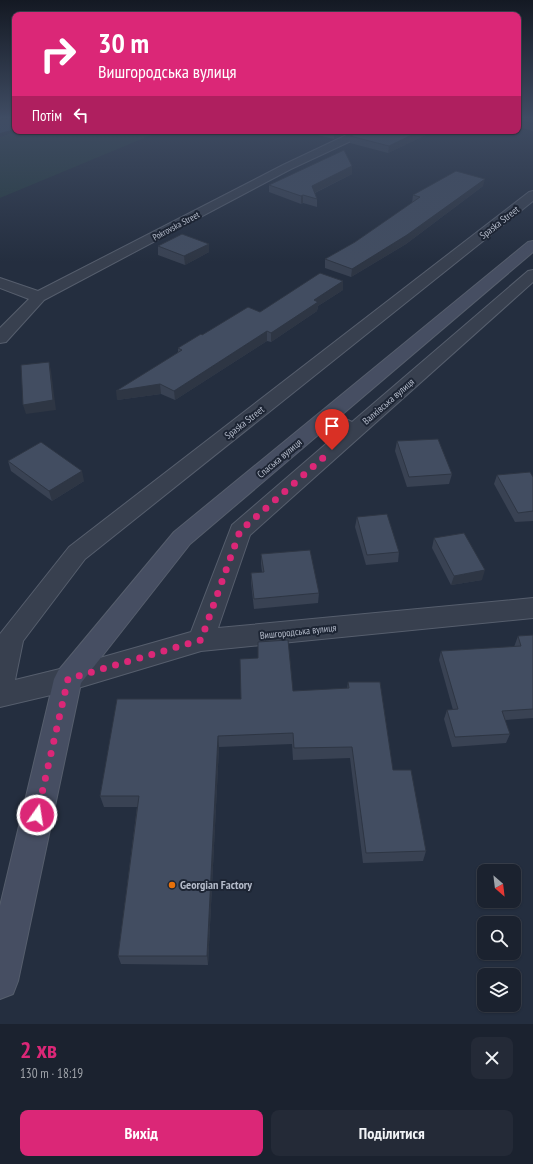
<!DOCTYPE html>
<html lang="uk">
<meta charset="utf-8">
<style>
:root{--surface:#1b222f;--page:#242a37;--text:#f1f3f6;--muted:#a0a4aa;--line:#393f4b;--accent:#db2777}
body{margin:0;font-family:"PT Sans Narrow",sans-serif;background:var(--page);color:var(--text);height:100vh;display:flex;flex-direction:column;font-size:15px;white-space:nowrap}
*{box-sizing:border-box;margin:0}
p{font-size:13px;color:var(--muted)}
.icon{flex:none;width:22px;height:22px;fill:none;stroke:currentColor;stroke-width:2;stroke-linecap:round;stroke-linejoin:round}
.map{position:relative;height:1024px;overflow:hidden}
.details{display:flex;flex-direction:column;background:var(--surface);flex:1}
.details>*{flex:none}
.top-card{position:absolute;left:12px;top:12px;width:509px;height:122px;border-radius:8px;box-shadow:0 1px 3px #0004,0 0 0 1px var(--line);background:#db2777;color:#fff;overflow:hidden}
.needle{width:26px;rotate:152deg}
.controls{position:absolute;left:477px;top:864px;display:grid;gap:8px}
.controls a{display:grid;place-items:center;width:44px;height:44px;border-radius:8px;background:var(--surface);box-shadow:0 1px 3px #0004,0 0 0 1px var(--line);font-size:20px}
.pin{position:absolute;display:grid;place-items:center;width:34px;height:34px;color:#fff;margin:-41px -17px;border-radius:50% 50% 50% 0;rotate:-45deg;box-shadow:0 0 4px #0007}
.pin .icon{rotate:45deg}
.me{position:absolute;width:44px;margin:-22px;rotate:13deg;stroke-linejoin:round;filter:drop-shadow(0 0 3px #0008)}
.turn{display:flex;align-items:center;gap:14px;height:84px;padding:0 20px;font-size:18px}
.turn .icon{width:52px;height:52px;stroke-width:2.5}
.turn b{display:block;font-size:28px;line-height:34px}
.then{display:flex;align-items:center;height:38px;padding:0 20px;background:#0003;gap:8px;font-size:15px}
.round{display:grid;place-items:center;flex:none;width:42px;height:42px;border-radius:8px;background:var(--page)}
.head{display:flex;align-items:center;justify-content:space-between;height:68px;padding:0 20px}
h1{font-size:24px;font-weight:700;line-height:30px;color:var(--accent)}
.action{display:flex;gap:8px;margin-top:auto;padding:8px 20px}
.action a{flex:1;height:46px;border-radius:8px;background:var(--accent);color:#fff;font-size:16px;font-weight:700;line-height:46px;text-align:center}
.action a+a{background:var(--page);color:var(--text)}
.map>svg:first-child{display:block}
.green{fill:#263b40}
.water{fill:#384a69}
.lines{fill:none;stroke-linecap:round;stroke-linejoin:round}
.street-casing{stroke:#565e6d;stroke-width:2}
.secondary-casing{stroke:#565e6d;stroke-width:2}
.street{fill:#38404f;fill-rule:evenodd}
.secondary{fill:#464e62;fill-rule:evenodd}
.wall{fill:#394253}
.shaded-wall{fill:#2e3644}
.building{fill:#424d61;stroke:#2e3644}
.route{stroke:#db2777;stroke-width:7;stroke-dasharray:0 12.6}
.food-dot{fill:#e8710a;stroke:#1d2534;stroke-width:1.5}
.labels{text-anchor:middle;stroke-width:4;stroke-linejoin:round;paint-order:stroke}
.far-street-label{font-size:9px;fill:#b4bbca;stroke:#1d2534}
.street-label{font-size:10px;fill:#b4bbca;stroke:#1d2534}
.near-poi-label{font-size:12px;font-weight:bold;fill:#b4bbca;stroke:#1d2534;text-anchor:start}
</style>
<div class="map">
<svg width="533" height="1024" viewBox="0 0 533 1024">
<rect width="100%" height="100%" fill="#242e3f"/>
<path class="green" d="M 17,131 L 161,131 L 0,198 L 0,137 Z"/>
<path class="water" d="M 0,119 L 15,119 L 15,129 L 0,133 Z"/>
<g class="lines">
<defs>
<g id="street">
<path d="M 355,131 L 369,131 L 368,133 L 291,169 L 44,300 L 6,342 L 0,343 L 0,328 L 29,299 L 0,288 L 0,278 L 38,291 L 283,165 Z"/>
<path d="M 533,191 L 533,201 L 85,559 L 23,641 L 15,680 L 68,667 L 191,632 L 232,525 L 341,431 L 321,422 L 318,418 L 321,414 C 333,411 342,417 352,422 L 528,271 L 533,270 L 533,282 L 250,535 L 218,628 L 533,598 L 533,618 L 201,651 L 68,691 L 0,707 L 0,634 L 69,547 L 529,192 Z"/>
</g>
<path id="secondary" d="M 533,241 L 533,252 L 190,544 L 81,683 L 18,981 L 13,994 L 0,999 L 0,906 L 54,679 L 58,671 L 174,532 L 528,242 Z"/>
</defs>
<use href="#street" class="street-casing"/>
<use href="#secondary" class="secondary-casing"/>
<use href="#street" class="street"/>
<use href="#secondary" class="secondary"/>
</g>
<g class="wall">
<path d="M 518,119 L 533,119 L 533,131 L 518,127 Z"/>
<path d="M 301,131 L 351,131 L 334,139 Z"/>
<path d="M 434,131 L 388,153 L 350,143 L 350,136 Z"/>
<path d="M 352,166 L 352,174 L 315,193 L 317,199 L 317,207 L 303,203 L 301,204 L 269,192 L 269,185 Z"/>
<path d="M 483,186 L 406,244 L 351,277 L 325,268 L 325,259 L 355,242 L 412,203 L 413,195 Z"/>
<path d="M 209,244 L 209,252 L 185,265 L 158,255 L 158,246 Z"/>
<path d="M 343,290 L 318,306 L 317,311 L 271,342 L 267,341 L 175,400 L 161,394 L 117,400 L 178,352 L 178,348 L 202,335 L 260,312 Z"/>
<path d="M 397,441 L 452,474 L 449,484 L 407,487 L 395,451 Z"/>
<path d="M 8,461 L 84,481 L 52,501 L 11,471 Z"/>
<path d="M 497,475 L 533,477 L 533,521 L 515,522 L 494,484 Z"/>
<path d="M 357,517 L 399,552 L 398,562 L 366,565 L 355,527 Z"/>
<path d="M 434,538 L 482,580 L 451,585 L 432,548 Z"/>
<path d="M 261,554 L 319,593 L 318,603 L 254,609 L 251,583 L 251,573 L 262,572 L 261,564 Z"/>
<path d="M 533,635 L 533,718 L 505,720 L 510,734 L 506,743 L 452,747 L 444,719 L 447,710 L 453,710 L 439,660 L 441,651 L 514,647 L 518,636 Z"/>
<path d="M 348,682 L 393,770 L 426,851 L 423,861 L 363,863 L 350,758 L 293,760 L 292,744 L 219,747 L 208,965 L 121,964 L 118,956 L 137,807 L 104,807 L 100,796 L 241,699 L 293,691 L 347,689 Z"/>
</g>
<g class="shaded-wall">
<path d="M 337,131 L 351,131 L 334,139 L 334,132 Z"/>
<path d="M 420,131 L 434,131 L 388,153 L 389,146 Z"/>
<path d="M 352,166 L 352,174 L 312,194 L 312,186 Z"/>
<path d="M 485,179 L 483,186 L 406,244 L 351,277 L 352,269 Z"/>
<path d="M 303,195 L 303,203 L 301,204 L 301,196 Z"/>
<path d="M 209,244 L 209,252 L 185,265 L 184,256 Z"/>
<path d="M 343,281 L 343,290 L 318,306 L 317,311 L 271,342 L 271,333 L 314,300 Z"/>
<path d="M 267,331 L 267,341 L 175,400 L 174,391 Z"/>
<path d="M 49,362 L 51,371 L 56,410 L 26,414 L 23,405 Z"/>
<path d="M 160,384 L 161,394 L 117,400 L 116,391 Z"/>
<path d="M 82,471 L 84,481 L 52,501 L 49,491 Z"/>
<path d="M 485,570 L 482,580 L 451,585 L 454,576 Z"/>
<path d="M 218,736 L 219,747 L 208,965 L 207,956 Z"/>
</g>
<g class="building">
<path d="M 518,119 L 533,119 L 533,124 L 518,120 Z"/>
<path d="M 329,131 L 337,131 L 334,132 Z"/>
<path d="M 361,131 L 420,131 L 389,146 L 350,136 Z"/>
<path d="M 344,150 L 352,166 L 312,186 L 317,199 L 303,195 L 301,196 L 269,185 Z"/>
<path d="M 456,171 L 485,179 L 407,235 L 352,269 L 325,259 L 355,242 L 420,197 L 413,195 Z"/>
<path d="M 182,234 L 209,244 L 184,256 L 158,246 Z"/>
<path d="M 320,273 L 343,281 L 314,300 L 318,302 L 271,333 L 267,331 L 174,391 L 160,384 L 116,391 L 182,350 L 178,348 L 201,334 L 202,335 L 248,307 L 260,312 Z"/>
<path d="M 49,362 L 53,400 L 23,405 L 21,365 Z"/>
<path d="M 438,439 L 452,474 L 409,477 L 397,441 Z"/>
<path d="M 41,442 L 82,471 L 49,491 L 8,461 Z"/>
<path d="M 530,472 L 533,477 L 533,511 L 518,513 L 497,475 Z"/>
<path d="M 387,514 L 399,552 L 367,555 L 357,517 Z"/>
<path d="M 464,533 L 485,570 L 454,576 L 434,538 Z"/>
<path d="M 310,550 L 319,593 L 254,599 L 251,573 L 264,572 L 261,554 Z"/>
<path d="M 533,635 L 533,709 L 502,711 L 510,734 L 455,737 L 447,710 L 458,709 L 441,651 L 521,646 L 518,636 Z"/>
<path d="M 288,640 L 293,691 L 349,688 L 348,682 L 380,682 L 393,770 L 411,770 L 426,851 L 366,853 L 352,747 L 294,748 L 293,733 L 218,736 L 207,956 L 118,956 L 139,796 L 100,796 L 117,699 L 241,699 L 240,659 L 258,658 L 258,642 Z"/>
</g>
<linearGradient id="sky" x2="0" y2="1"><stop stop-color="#141923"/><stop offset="0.45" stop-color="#3f4c63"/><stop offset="1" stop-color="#3f4c63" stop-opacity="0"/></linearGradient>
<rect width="533" height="262" fill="url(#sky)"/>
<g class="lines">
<path class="route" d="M 37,815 L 68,679 L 201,640 L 240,531 L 332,450"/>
</g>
<circle class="food-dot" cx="172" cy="885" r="4"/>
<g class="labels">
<g class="far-street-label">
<text transform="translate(176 226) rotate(-28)" y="3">Pokrovska Street</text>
</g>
<g class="street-label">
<text transform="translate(499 222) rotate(-38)" y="4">Spaska Street</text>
<text transform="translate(388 401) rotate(-41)" y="4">Валківська вулиця</text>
<text transform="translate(244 422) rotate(-38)" y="4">Spaska Street</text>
<text transform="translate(279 458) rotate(-40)" y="4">Спаська вулиця</text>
<text transform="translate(298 631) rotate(-6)" y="4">Вишгородська вулиця</text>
</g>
<g class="near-poi-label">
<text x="180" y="889">Georgian Factory</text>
</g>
</g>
</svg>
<div class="controls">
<a><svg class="needle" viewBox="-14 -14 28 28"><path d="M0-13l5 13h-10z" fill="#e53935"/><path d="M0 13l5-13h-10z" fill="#a0a4aa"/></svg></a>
<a><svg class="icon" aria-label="search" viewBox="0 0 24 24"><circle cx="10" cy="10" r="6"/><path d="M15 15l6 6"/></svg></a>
<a><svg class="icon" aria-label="layers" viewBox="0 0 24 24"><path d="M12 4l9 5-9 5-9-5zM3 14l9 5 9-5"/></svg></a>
</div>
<div class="pin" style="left:332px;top:450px;background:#d93025"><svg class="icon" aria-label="arrive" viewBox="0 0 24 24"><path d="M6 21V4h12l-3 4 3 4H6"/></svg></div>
<svg class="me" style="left:37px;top:815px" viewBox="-20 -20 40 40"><circle r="17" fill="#db2777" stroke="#fff" stroke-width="3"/><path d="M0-11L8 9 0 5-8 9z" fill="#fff"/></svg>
<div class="top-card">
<div class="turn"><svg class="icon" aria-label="right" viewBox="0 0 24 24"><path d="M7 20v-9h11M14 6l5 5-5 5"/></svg><div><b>30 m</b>Вишгородська вулиця</div></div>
<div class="then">Потім<svg class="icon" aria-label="left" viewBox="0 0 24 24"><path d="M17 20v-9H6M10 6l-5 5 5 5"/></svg></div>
</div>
</div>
<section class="details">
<div class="head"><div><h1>2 хв</h1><p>130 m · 18:19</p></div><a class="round"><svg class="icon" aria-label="close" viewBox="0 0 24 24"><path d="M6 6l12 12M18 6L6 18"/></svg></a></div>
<div class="action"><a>Вихід</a><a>Поділитися</a></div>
</section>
